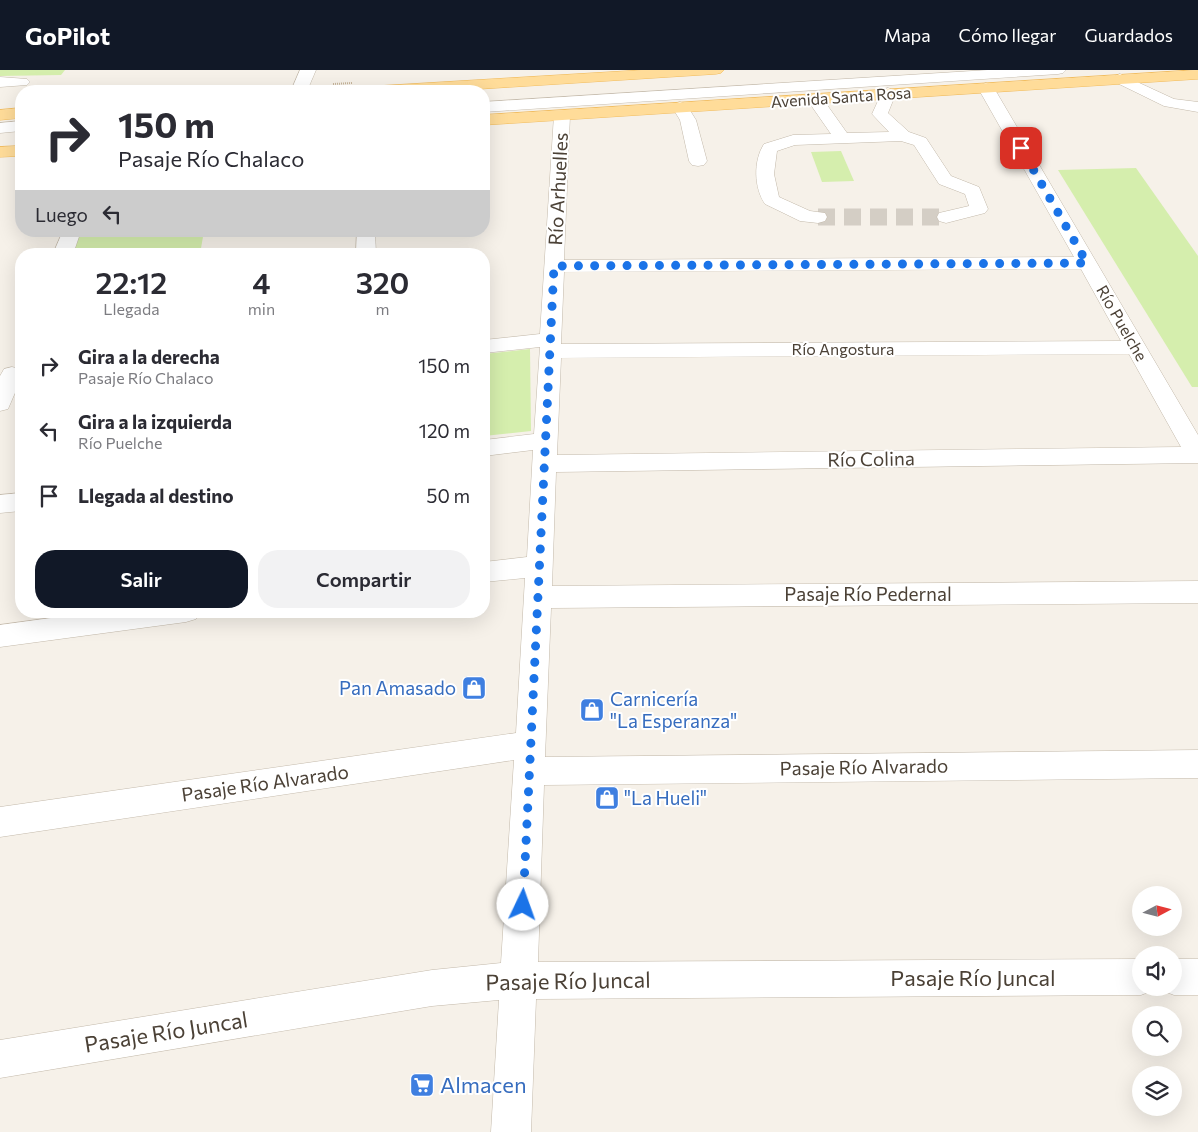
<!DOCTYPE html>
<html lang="es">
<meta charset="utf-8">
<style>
:root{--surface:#fff;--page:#f2f2f3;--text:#2b2b33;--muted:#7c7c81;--accent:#111827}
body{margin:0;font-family:Commissioner,sans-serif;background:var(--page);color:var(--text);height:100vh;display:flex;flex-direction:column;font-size:19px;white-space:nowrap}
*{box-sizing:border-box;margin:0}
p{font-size:16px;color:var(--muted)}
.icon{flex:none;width:28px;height:28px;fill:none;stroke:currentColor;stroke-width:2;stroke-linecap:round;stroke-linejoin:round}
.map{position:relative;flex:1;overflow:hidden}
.sheet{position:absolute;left:15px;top:178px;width:475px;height:370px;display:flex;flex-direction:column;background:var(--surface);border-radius:20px;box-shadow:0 5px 20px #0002}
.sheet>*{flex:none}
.top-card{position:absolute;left:15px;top:15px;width:475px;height:152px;border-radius:20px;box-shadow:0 5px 20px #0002;background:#fff;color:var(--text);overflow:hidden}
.needle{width:32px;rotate:83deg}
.controls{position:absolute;left:1132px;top:816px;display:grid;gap:10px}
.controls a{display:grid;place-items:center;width:50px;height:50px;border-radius:50%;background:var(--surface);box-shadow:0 5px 20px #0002;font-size:25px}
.pin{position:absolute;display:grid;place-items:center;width:42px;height:42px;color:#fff;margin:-21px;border-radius:10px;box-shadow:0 2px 8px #0006}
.me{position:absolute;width:55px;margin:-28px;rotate:3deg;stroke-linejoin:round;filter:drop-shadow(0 0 4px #0008)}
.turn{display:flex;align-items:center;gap:18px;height:105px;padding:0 20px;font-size:22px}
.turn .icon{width:65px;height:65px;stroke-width:2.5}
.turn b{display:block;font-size:35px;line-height:42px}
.then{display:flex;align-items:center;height:48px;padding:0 20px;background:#0003;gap:10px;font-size:19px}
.eta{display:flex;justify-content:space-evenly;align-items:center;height:85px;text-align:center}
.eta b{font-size:30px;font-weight:600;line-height:35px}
.action{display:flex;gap:10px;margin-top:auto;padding:10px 20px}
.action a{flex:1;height:58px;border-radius:20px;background:var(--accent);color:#fff;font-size:20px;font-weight:600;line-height:58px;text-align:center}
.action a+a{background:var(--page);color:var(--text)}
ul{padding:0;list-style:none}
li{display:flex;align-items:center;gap:15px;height:65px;padding:0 20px}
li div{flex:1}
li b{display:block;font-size:19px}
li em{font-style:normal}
header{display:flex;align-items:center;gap:30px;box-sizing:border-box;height:70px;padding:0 25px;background:var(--accent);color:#fff}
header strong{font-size:24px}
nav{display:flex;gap:28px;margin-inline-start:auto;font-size:18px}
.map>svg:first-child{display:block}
.green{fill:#d5eead}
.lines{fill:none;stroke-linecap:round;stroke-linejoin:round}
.minor-tunnel{stroke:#d4cec5;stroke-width:17;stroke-dasharray:17 9;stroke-linecap:butt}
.minor-casing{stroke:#c3b9aa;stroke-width:1}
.major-casing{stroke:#f1bb5c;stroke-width:1}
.path{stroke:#c6b49a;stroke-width:2;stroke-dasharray:1 1;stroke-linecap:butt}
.minor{fill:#fff;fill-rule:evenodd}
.major{fill:#ffdc99;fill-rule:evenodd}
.route{stroke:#1a73e8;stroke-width:9;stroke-dasharray:0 16.2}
.labels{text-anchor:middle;stroke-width:4;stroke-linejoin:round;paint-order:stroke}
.far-street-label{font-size:16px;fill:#4b4136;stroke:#fff}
.street-label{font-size:19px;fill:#4b4136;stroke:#fff}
.shop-label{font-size:19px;fill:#366cbe;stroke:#fff;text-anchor:start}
.near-street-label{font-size:22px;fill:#4b4136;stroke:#fff}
.near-shop-label{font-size:22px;fill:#366cbe;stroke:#fff;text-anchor:start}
</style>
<header>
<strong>GoPilot</strong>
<nav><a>Mapa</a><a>Cómo llegar</a><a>Guardados</a></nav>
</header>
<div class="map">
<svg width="1198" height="1062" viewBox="0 0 1198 1062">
<rect width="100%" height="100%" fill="#f6f1e9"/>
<g class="green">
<path d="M 0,0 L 65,0 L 61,5 L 0,6 Z"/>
<path d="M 841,81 L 854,111 L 822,112 L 811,82 Z"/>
<path d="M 1136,98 L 1198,186 L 1198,317 L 1192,317 L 1058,100 Z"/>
<path d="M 76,161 L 204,161 L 200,184 L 69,184 Z"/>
<path d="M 530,279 L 531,361 L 484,366 L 484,284 Z"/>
</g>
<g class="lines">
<path class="minor-tunnel" d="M 818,147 L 946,147"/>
<defs>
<g id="minor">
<path d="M 300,0 L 316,0 L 307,21 L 291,21 Z"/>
<path d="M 988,0 L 1066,0 L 1063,3 L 1058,4 L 484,42 L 484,32 Z"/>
<path d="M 1120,4 L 1174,29 L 1198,32 L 1198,42 L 1164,36 L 1115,12 L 1112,9 L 1115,6 Z"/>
<path d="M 0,7 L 27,9 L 30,12 L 27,15 L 0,17 Z"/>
<path d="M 986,13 L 991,15 L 994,18 L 1198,365 L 1198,393 L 556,402 L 552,516 L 1198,511 L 1198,533 L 551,538 L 545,687 L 1198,680 L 1198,708 L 544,715 L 538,892 L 1141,889 L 1141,918 L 1155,918 L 1154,920 L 1141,925 L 536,929 L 531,1062 L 491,1062 L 499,930 L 432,936 L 0,1008 L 0,970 L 432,900 L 501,893 L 514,690 L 0,767 L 0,737 L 516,663 L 525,508 L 484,512 L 484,492 L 527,487 L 533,380 L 484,386 L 484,370 L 534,364 L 540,277 L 484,283 L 484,270 L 540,264 L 554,45 L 556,42 L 568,42 L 570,45 L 564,190 L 1074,187 L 978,18 L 981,15 ZM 1081,199 L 1121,271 L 561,274 L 564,202 ZM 1129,284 L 1181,377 L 557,385 L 561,288 Z"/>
<path d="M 888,18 L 893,20 L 896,23 L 888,43 L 909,62 L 926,68 L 951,106 L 979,117 L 988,139 L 985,143 L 946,153 L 939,151 L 937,147 L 939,143 L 969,136 L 965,124 L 939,114 L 914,75 L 901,71 L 795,75 L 777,81 L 774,104 L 779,127 L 810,141 L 825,143 L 827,147 L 825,151 L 818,153 L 800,151 L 765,134 C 754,118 753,91 764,74 L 793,65 L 831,64 L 806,28 L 808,25 L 820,25 L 847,63 L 889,62 L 872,44 L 883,20 Z"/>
<path d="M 680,32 L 686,34 L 696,50 L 707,91 L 704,95 L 698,96 L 692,95 L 689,91 L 680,50 L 672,37 L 674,34 Z"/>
<path d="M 21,51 L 21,61 L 0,63 L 0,53 Z"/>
<path d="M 63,161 L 81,161 L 73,184 L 53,184 Z"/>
<path d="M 357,161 L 375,161 L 376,184 L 356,184 Z"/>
<path d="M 12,297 L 20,299 L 21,309 L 8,339 L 0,341 L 0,306 L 4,299 Z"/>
<path d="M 21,423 L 21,441 L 0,443 L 0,425 Z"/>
<path d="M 102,541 L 200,541 L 196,549 L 186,552 L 0,577 L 0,555 Z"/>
<path d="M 1174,889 L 1198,889 L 1198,925 L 1174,925 L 1161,920 L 1160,918 L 1174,918 Z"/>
</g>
<g id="major">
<path d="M 643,0 L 724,0 L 721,3 L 716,4 L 448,21 L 370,21 L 373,18 L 378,16 Z"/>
<path d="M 1198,0 L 1198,9 L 484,55 L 484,45 Z"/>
<path d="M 21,38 L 21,48 L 0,50 L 0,40 Z"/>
<path d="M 21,76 L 21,86 L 0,87 L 0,77 Z"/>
</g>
</defs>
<use href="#minor" class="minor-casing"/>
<use href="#major" class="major-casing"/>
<g class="path">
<path d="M 333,14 L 352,13"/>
<path d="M 206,21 L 270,18"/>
</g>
<use href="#minor" class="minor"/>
<use href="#major" class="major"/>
</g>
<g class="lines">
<path class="route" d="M 523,835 L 554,196 L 1087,193 L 1021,78"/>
</g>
<defs>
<symbol id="shop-square" viewBox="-11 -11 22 22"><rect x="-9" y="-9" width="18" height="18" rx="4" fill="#3f7fe0" stroke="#fff"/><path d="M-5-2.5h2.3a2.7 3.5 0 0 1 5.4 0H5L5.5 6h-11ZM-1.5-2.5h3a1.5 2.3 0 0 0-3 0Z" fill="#fff"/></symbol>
<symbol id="supermarket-square" viewBox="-11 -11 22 22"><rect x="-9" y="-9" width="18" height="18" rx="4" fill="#3f7fe0" stroke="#fff"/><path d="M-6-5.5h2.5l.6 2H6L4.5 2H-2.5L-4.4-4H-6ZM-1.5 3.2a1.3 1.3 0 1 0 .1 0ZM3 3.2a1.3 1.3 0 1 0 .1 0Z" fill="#fff"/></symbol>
</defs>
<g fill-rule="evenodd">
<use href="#shop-square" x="460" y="604" width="28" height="28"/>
<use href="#shop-square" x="578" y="626" width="28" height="28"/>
<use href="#shop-square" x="593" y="714" width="28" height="28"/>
<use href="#supermarket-square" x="408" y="1001" width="28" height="28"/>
</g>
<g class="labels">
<g class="far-street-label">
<text transform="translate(841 27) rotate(-4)" y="6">Avenida Santa Rosa</text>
<text transform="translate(1122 253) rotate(60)" y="6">Río Puelche</text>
<text x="843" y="285">Río Angostura</text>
</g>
<g class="street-label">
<text transform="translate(558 119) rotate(-87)" y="7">Río Arhuelles</text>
<text transform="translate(871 389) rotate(-1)" y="7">Río Colina</text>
<text x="868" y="531">Pasaje Río Pedernal</text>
<text transform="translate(864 697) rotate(-1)" y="7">Pasaje Río Alvarado</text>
<text transform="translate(265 713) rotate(-8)" y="7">Pasaje Río Alvarado</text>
</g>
<g class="shop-label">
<text x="456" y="625" text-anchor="end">Pan Amasado</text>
<text x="610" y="636">Carnicería<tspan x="610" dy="22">"La Esperanza"</tspan></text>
<text x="624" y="735">"La Hueli"</text>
</g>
<g class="near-street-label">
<text x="973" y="916">Pasaje Río Juncal</text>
<text transform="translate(568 911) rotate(-1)" y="8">Pasaje Río Juncal</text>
<text transform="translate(166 962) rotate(-9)" y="8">Pasaje Río Juncal</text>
</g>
<g class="near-shop-label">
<text x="440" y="1023">Almacen</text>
</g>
</g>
</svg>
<div class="controls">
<a><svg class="needle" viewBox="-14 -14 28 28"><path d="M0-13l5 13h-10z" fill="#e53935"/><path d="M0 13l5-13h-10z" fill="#7c7c81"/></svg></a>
<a><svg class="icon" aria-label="sound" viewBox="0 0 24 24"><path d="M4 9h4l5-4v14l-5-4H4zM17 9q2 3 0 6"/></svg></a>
<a><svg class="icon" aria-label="search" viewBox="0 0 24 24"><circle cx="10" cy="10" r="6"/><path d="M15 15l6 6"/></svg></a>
<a><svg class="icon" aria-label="layers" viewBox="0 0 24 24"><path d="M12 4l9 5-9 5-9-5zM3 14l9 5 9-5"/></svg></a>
</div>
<div class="pin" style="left:1021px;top:78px;background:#d93025"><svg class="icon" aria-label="arrive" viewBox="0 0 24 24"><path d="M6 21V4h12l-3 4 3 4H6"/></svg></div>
<svg class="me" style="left:523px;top:835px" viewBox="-20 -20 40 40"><circle r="19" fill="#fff"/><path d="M0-13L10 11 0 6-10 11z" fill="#1a73e8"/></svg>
<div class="top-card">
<div class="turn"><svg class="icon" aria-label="right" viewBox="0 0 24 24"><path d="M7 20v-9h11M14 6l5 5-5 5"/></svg><div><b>150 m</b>Pasaje Río Chalaco</div></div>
<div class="then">Luego<svg class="icon" aria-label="left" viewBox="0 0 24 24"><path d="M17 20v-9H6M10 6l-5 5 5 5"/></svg></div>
</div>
<section class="sheet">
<div class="eta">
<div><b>22:12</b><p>Llegada</p></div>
<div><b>4</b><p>min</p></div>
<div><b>320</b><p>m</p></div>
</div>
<ul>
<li><svg class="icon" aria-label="right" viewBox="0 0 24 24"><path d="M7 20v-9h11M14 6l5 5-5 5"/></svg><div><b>Gira a la derecha</b><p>Pasaje Río Chalaco</p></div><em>150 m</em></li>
<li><svg class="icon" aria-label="left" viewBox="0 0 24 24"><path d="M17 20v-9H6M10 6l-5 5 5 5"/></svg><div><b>Gira a la izquierda</b><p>Río Puelche</p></div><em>120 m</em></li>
<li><svg class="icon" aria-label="arrive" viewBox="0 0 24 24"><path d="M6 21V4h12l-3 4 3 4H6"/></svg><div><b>Llegada al destino</b></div><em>50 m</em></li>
</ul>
<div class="action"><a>Salir</a><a>Compartir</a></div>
</section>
</div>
